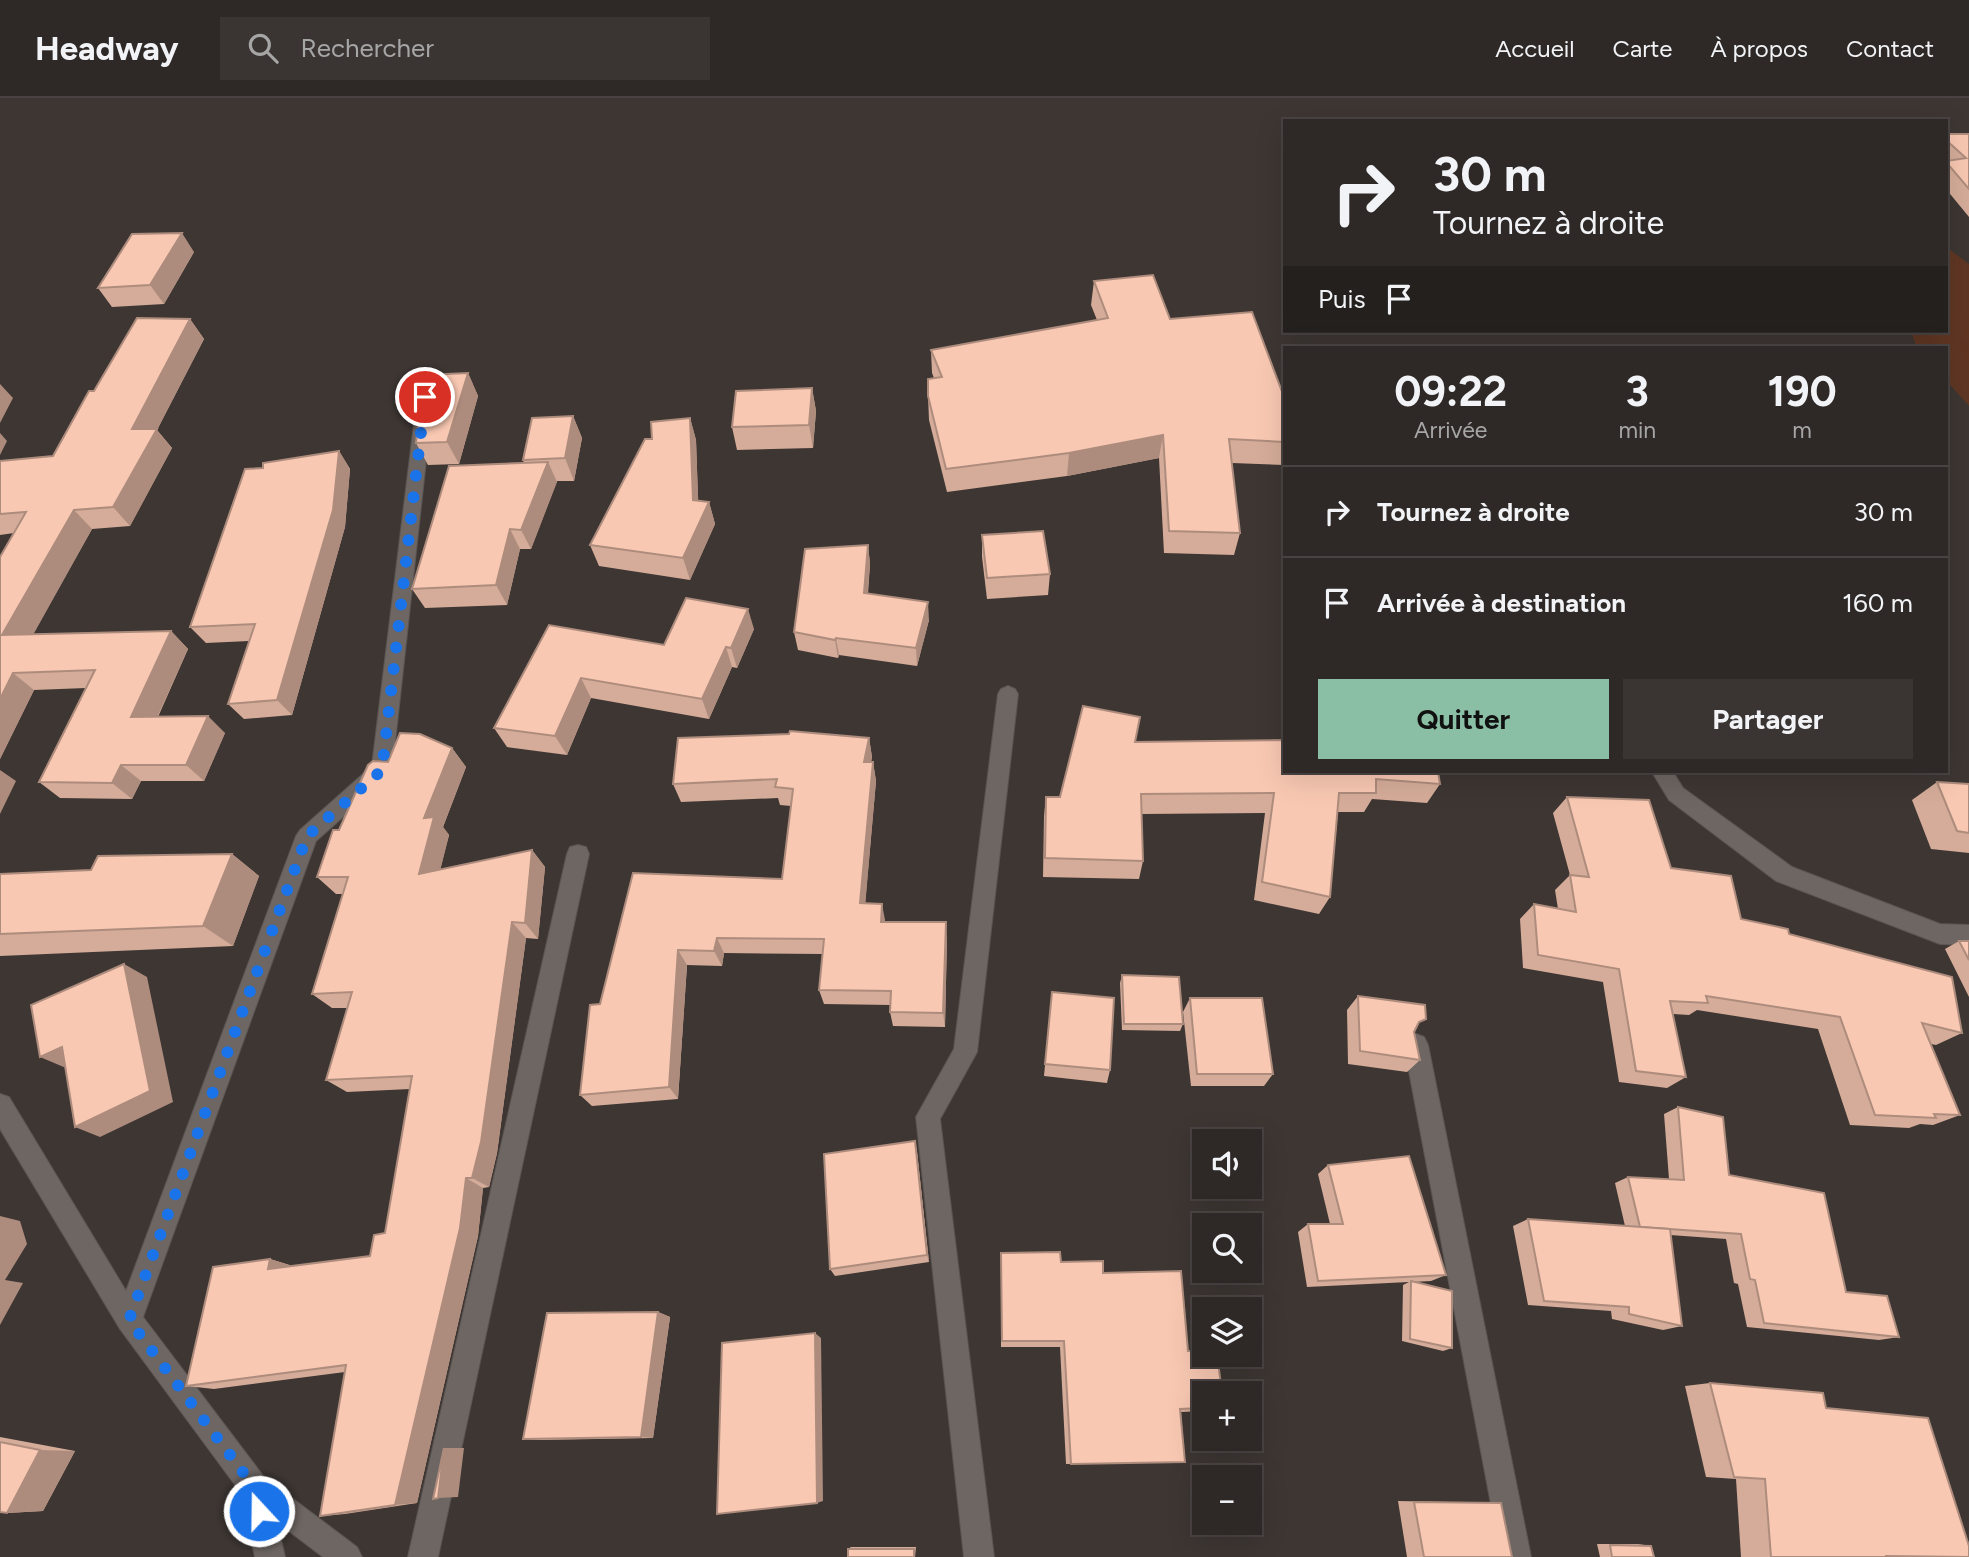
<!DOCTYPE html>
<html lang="fr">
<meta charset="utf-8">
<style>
:root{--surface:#2e2826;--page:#3a3432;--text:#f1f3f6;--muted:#a7a6a7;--line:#494443;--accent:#8abfa5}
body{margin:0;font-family:Figtree,sans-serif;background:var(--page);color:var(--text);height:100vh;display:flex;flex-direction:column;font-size:26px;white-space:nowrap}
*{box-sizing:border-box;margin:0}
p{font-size:23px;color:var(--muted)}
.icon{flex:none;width:38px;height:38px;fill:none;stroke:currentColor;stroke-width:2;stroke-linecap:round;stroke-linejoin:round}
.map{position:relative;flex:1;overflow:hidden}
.sheet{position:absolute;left:1283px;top:248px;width:665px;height:427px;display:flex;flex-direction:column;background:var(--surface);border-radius:0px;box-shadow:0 7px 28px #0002,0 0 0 2px var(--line)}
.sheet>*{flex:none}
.top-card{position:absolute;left:1283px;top:21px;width:665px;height:214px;border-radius:0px;box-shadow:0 7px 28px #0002,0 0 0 2px var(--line);background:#2e2826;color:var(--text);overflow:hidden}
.buttons{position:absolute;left:1192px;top:1031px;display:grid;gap:14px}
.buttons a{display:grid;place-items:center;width:70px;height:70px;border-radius:0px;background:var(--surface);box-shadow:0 7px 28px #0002,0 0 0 2px var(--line);font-size:35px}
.pin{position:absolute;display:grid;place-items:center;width:60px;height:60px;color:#fff;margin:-30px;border:4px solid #fff;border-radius:50%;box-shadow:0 2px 7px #0007}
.me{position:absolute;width:77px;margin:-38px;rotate:339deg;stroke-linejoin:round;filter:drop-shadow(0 0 5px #0008)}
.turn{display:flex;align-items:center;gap:24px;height:147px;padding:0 35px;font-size:32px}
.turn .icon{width:91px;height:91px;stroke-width:2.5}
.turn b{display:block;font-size:49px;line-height:60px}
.then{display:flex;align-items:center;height:66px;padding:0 35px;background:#0003;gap:14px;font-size:26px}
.eta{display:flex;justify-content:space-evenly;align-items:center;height:119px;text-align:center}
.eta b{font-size:42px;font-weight:700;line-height:49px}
.action{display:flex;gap:14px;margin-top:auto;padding:14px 35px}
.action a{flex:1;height:80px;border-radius:0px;background:var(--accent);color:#111;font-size:28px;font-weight:700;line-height:80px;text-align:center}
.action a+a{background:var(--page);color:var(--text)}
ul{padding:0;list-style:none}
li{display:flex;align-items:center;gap:21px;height:91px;padding:0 35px;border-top:2px solid var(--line)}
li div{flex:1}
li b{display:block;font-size:26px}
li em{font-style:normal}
header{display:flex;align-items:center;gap:42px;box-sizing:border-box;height:98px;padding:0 35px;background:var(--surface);border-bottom:2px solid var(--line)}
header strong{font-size:33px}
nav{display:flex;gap:38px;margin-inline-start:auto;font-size:24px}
.search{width:490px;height:63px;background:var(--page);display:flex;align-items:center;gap:18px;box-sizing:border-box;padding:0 24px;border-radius:0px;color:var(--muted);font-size:26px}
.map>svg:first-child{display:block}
.green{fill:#603623}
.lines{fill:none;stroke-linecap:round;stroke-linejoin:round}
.street-casing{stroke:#5a5452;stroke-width:2}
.street{fill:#6d6662;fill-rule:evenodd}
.wall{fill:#d5ac99}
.shaded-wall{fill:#ae8c7d}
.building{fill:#f8c8b2;stroke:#ae8c7d;stroke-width:2}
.route{stroke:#1a73e8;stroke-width:12;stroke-dasharray:0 21.6}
</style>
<header>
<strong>Headway</strong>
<div class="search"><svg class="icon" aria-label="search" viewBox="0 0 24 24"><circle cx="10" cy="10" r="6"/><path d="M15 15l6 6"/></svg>Rechercher</div>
<nav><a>Accueil</a><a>Carte</a><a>À propos</a><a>Contact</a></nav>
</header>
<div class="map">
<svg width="1969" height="1459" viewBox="0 0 1969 1459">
<rect width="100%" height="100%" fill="#3d3633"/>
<path class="green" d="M 1946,149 L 1969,166 L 1969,308 L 1946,282 L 1946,250 L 1917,250 L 1911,233 L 1946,233 Z"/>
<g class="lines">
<defs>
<g id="street">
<path d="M 422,321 L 430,326 L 392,672 L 389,678 L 316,743 L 143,1219 L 264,1379 L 357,1449 L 362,1459 L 323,1459 L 277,1424 L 285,1459 L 255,1459 L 241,1395 L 120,1231 L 0,1031 L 0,996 L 9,999 L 126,1193 L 296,738 L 300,732 L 372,668 L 414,326 Z"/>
<path d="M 1008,588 L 1015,591 L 1018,596 L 977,954 L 940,1021 L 994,1459 L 964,1459 L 916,1019 L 954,951 L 998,596 L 1001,591 Z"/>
<path d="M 1652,674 L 1673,674 L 1683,690 L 1792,769 L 1940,826 L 1969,827 L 1969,847 L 1940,846 L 1776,783 L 1669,702 Z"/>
<path d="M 578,747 L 586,749 L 589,756 L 438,1459 L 408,1459 L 567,756 L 570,749 Z"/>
<path d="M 1416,936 L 1424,939 L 1428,947 L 1531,1459 L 1501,1459 L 1404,947 L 1408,939 Z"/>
</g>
</defs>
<use href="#street" class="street-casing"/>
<use href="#street" class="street"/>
</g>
<g class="wall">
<path d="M 1946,36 L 1969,36 L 1969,119 L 1946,91 Z"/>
<path d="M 194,154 L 164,206 L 112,209 L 98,190 Z"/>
<path d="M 1094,183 L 1170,221 L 1284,299 L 1284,367 L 1232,365 L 1240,435 L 1234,457 L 1164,455 L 1159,360 L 1067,378 L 947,394 L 929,322 L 928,298 L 934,280 L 932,275 L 931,252 L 1097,222 L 1091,207 Z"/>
<path d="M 190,221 L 204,241 L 157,332 L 172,350 L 130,428 L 92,431 L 33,536 L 171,533 L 188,551 L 158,619 L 225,635 L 204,683 L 141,683 L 132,701 L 60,700 L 39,684 L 86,590 L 34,592 L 0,661 L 0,459 L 14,435 L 0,437 L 0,363 L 53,358 L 94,293 Z"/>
<path d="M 468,275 L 478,298 L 459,366 L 428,367 L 416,345 Z"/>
<path d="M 812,290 L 816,313 L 813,350 L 737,352 L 732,329 Z"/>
<path d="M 573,318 L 582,340 L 574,383 L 557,383 L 531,451 L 520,451 L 507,507 L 425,510 L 412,491 L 524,365 L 523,362 Z"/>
<path d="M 690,320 L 696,342 L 698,402 L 709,404 L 715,426 L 690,482 L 599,468 L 590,447 L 652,341 Z"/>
<path d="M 339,353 L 350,371 L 345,429 L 292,617 L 244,621 L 228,606 L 249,543 L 206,545 L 190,529 L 263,370 Z"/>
<path d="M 982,437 L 1050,476 L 1048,497 L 987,501 L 982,459 Z"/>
<path d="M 868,447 L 870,466 L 868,496 L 929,522 L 917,568 L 839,557 L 838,560 L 798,552 L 794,534 Z"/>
<path d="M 549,527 L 664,547 L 754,531 L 737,570 L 732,569 L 709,621 L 591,600 L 567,657 L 507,649 L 494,630 Z"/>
<path d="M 869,640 L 872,659 L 871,664 L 873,664 L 876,683 L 865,806 L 885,822 L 885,824 L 947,840 L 945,929 L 893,928 L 890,914 L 891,907 L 824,906 L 819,892 L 823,856 L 724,855 L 722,868 L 687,867 L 678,1001 L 592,1008 L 580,997 L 600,906 L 782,781 L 791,708 L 780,707 L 778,700 L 681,704 L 673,686 Z"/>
<path d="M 1135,644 L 1440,686 L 1427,705 L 1372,701 L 1364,714 L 1338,714 L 1330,799 L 1319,816 L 1254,802 L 1265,715 L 1141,716 L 1143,763 L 1139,781 L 1043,779 L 1044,718 L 1046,699 L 1060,699 Z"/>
<path d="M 452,650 L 466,669 L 443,729 L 449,737 L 440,772 L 532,752 L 545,769 L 538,841 L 526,840 L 497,1055 L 489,1089 L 483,1090 L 478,1138 L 417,1405 L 345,1416 L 320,1418 L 345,1274 L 214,1291 L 186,1288 L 270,1161 L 293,1168 L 370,1158 L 385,1135 L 410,991 L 347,994 L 326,982 L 347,910 L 332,910 L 312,896 L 343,796 L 336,796 L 317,779 L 339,732 L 388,664 Z"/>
<path d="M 1937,684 L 1969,686 L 1969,755 L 1931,751 L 1912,702 Z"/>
<path d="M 1567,699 L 1671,770 L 1741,821 L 1789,836 L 1962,935 L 1936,947 L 1931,946 L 1960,1017 L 1933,1027 L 1920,1026 L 1909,1030 L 1850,1027 L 1818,931 L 1697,912 L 1689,917 L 1673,916 L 1686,979 L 1667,990 L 1619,984 L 1603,884 L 1523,870 L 1520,821 L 1534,806 L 1558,811 L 1555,792 L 1570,777 L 1553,715 Z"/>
<path d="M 232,756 L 259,778 L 233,848 L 0,858 L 0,776 L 91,772 Z"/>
<path d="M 1959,843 L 1969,843 L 1969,899 L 1945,851 Z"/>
<path d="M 1122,877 L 1183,926 L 1180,933 L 1122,932 L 1120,885 Z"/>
<path d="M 1052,894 L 1110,972 L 1107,985 L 1044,978 Z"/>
<path d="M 1358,898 L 1416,931 L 1414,934 L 1420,962 L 1407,974 L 1348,966 L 1347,912 Z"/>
<path d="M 1190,900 L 1273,976 L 1264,988 L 1191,988 L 1183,914 Z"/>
<path d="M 1678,1009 L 1729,1077 L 1846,1194 L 1899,1239 L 1879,1242 L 1747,1229 L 1738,1186 L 1734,1185 L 1726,1141 L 1670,1137 L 1682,1228 L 1663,1232 L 1612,1221 L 1611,1213 L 1528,1207 L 1513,1128 L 1528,1121 L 1625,1128 L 1615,1085 L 1628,1079 L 1669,1081 L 1664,1016 Z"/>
<path d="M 915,1043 L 917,1054 L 929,1164 L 835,1178 L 830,1171 Z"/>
<path d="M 1328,1067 L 1446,1177 L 1431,1183 L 1413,1184 L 1452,1250 L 1443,1253 L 1402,1243 L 1403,1187 L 1409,1184 L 1307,1189 L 1298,1134 L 1308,1126 L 1330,1126 L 1318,1076 Z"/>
<path d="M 1001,1155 L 1061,1164 L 1103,1175 L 1188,1253 L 1204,1295 L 1204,1313 L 1181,1314 L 1185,1364 L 1066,1366 L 1060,1249 L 1001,1249 Z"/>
<path d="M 658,1214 L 670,1219 L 653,1340 L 540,1342 L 523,1341 Z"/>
<path d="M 1710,1285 L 1826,1310 L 1886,1459 L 1741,1459 L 1736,1381 L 1706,1379 L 1685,1288 Z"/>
<path d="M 0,1339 L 75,1353 L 43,1413 L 7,1415 L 0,1414 Z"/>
<path d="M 1398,1403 L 1501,1405 L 1512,1459 L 1407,1459 Z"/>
<path d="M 1597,1446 L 1638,1446 L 1651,1448 L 1654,1459 L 1600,1459 Z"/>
<path d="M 851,1449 L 916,1449 L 915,1459 L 848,1459 L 848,1451 Z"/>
</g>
<g class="shaded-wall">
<path d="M 182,135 L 194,154 L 164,206 L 150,187 Z"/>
<path d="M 190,221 L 204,241 L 157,332 L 172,350 L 130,428 L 113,409 L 132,331 Z"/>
<path d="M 468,275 L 478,298 L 459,366 L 447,344 Z"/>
<path d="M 0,286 L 13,300 L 0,325 Z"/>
<path d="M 812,290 L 816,313 L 813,350 L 809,327 Z"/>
<path d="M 573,318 L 582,340 L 574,383 L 565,360 Z"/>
<path d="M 690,320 L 696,342 L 699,423 L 693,402 Z"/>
<path d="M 0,335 L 7,343 L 0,357 Z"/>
<path d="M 1163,337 L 1159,360 L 1067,378 L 1069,355 Z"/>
<path d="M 339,353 L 350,371 L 345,429 L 292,617 L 277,602 Z"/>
<path d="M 548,364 L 557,384 L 531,451 L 521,432 Z"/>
<path d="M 709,404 L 715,426 L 690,482 L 683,460 Z"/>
<path d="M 74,412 L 92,431 L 23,555 L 2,537 Z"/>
<path d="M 510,431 L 520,451 L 507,507 L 496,487 Z"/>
<path d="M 868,447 L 870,466 L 866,514 L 864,495 Z"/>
<path d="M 928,504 L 929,522 L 917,568 L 916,550 Z"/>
<path d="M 748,511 L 754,531 L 737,570 L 731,550 Z"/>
<path d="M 171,533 L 188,551 L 150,635 L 131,619 Z"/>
<path d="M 836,540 L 839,557 L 838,560 L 835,542 Z"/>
<path d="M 726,549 L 732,569 L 709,621 L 702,601 Z"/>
<path d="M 13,575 L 34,592 L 0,661 L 0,601 Z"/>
<path d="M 581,580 L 591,600 L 567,657 L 555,638 Z"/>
<path d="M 208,618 L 225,635 L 204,683 L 186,667 Z"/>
<path d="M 869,640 L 872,659 L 867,683 L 864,664 Z"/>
<path d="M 452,650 L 466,669 L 443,729 L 449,737 L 435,793 L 419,776 L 424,720 Z"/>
<path d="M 873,664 L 876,683 L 864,821 L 860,805 Z"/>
<path d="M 121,667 L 141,683 L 132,701 L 112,685 Z"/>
<path d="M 0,672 L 16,683 L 0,716 Z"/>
<path d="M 532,752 L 545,769 L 538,841 L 525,825 Z"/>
<path d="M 232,756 L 259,778 L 233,848 L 203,828 Z"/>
<path d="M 882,806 L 885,822 L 884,839 L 881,824 Z"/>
<path d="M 512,824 L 526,840 L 497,1055 L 489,1089 L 472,1080 Z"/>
<path d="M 946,824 L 947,840 L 945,929 L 943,915 Z"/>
<path d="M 717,840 L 724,855 L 722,868 L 714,853 Z"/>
<path d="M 678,852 L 687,867 L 678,1001 L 669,989 Z"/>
<path d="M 124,866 L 147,879 L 173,1004 L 100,1039 L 75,1029 Z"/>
<path d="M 62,949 L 66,970 L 40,959 Z"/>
<path d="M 915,1043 L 917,1054 L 929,1164 L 927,1157 Z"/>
<path d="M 466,1080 L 483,1090 L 478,1138 L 417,1405 L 395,1407 Z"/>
<path d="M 0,1118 L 20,1123 L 27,1146 L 5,1182 L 23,1185 L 0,1227 Z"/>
<path d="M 270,1161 L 295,1169 L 268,1171 Z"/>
<path d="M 658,1214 L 670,1219 L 653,1340 L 641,1339 Z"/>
<path d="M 815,1235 L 821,1240 L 823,1403 L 817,1405 Z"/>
<path d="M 444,1350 L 464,1350 L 458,1399 L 438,1400 Z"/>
<path d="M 40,1352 L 75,1353 L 43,1413 L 7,1415 Z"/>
</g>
<g class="building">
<path d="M 1946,36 L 1969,36 L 1969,91 L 1946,64 L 1946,63 L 1966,60 L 1946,42 Z"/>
<path d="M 182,135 L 150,187 L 98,190 L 132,136 Z"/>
<path d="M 1153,177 L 1170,221 L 1252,214 L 1284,299 L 1284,344 L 1229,341 L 1240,435 L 1169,433 L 1163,337 L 1069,355 L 946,371 L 928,298 L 928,281 L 942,279 L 931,252 L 1108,220 L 1094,183 Z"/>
<path d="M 137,220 L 190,221 L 132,331 L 157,331 L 113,409 L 74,412 L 2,537 L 171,533 L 131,619 L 208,618 L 186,667 L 121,667 L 112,685 L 39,684 L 95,572 L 13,575 L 0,601 L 0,459 L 26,414 L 0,416 L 0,363 L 53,358 L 89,293 L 94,293 Z"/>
<path d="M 468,275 L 447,344 L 416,345 L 424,277 Z"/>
<path d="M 812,290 L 809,327 L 732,329 L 736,293 Z"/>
<path d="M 573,318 L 565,360 L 523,362 L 532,320 Z"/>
<path d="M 690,320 L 693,402 L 709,404 L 683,460 L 590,447 L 645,341 L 652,341 L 651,324 Z"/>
<path d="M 339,353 L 333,412 L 277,602 L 228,606 L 255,526 L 190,529 L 245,371 L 263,370 L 263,365 Z"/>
<path d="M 548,364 L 521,432 L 510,431 L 496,487 L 412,491 L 449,368 Z"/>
<path d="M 1043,433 L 1050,476 L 987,480 L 982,437 Z"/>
<path d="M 868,447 L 864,495 L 928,504 L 916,550 L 836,540 L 835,542 L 794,534 L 805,451 Z"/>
<path d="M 686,500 L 748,511 L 731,550 L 726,549 L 702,601 L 581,580 L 555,638 L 494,630 L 549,527 L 664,547 Z"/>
<path d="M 1083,608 L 1140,619 L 1135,644 L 1284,642 L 1284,674 L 1438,674 L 1440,686 L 1376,681 L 1376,695 L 1339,695 L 1330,799 L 1262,784 L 1274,695 L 1141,696 L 1143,763 L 1045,760 L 1046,699 L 1060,699 Z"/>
<path d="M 790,633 L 869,640 L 864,664 L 873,664 L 860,805 L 882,806 L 881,824 L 946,824 L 943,915 L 890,914 L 891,893 L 819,892 L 824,841 L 717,840 L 714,853 L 678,852 L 669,989 L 580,997 L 590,907 L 600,906 L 633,775 L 782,781 L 793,691 L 775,689 L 777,681 L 673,686 L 678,640 L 789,636 Z"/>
<path d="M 400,635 L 420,636 L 452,650 L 424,720 L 434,719 L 419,776 L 532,752 L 525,825 L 512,824 L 481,1044 L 472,1080 L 466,1080 L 460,1130 L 395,1407 L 320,1418 L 346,1267 L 186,1288 L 213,1169 L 270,1161 L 268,1171 L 370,1158 L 374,1137 L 385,1135 L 412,978 L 326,982 L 352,894 L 312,896 L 348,779 L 317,779 L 333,732 L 339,732 L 368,667 L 373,663 L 388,664 Z"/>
<path d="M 1937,684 L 1969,686 L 1969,735 L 1957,733 Z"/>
<path d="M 1567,699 L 1649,702 L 1671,770 L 1731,778 L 1741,821 L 1788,831 L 1789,836 L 1952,879 L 1962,935 L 1922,925 L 1960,1017 L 1934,1016 L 1936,1020 L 1875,1017 L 1840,919 L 1706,898 L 1708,905 L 1670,903 L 1686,979 L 1636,973 L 1619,871 L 1538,857 L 1534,806 L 1576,814 L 1570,777 L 1589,779 Z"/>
<path d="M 232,756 L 203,828 L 0,836 L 0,776 L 91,772 L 98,758 Z"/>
<path d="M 1959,843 L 1969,843 L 1969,862 Z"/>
<path d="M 124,866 L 150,993 L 75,1029 L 62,949 L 40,959 L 31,907 Z"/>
<path d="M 1122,877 L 1179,879 L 1183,926 L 1124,926 Z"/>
<path d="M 1052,894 L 1114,900 L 1110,972 L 1045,966 Z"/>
<path d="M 1358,898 L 1425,907 L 1426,921 L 1419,924 L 1414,934 L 1420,962 L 1360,953 Z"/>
<path d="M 1190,900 L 1262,900 L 1273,976 L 1197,976 Z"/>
<path d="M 1678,1009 L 1723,1019 L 1729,1077 L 1824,1095 L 1846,1194 L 1887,1198 L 1899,1239 L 1764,1225 L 1755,1182 L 1750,1181 L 1741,1136 L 1640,1129 L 1628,1079 L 1684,1082 Z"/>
<path d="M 915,1043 L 927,1157 L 830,1171 L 824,1056 Z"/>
<path d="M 1409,1058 L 1446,1177 L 1318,1183 L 1308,1126 L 1343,1126 L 1328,1067 Z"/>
<path d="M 1528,1121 L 1670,1131 L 1682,1228 L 1629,1216 L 1629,1209 L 1544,1203 Z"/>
<path d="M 1060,1154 L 1061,1164 L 1103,1163 L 1103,1175 L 1181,1173 L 1188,1253 L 1204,1253 L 1204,1256 L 1217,1256 L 1222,1295 L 1204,1295 L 1204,1310 L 1180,1311 L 1185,1364 L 1071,1366 L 1064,1243 L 1002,1243 L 1001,1155 Z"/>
<path d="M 1411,1183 L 1452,1193 L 1452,1250 L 1410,1241 Z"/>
<path d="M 658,1214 L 641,1339 L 523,1341 L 547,1215 Z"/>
<path d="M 815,1235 L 817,1405 L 717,1416 L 722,1245 Z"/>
<path d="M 1710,1285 L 1823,1295 L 1826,1310 L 1928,1320 L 1969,1448 L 1969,1459 L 1886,1458 L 1886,1459 L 1771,1459 L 1765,1381 L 1734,1379 Z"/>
<path d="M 0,1344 L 40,1352 L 7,1415 L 0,1414 Z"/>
<path d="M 444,1350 L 438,1400 L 433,1401 Z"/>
<path d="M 1414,1404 L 1501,1405 L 1512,1459 L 1424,1459 Z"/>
<path d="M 1610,1447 L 1651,1448 L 1654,1459 L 1612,1459 Z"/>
<rect x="848" y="1451" width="66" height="8"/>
</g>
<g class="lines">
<path class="route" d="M 259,1413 L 254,1389 L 129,1222 L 307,738 L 382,672 L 425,299"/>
</g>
</svg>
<div class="buttons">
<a><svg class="icon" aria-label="sound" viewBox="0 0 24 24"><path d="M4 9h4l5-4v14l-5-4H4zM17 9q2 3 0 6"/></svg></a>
<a><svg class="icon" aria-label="search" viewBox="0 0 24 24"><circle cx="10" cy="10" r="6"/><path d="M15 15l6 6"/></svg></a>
<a><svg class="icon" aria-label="layers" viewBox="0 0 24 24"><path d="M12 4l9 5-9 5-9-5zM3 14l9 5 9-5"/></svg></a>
<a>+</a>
<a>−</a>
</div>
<div class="pin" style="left:425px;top:299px;background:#d93025"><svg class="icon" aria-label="arrive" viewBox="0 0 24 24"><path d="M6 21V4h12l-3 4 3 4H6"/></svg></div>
<svg class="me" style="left:259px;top:1413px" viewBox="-20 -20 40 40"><circle r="17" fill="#1a73e8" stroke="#fff" stroke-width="3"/><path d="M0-11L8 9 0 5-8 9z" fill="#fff"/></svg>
<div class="top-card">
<div class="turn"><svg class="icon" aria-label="right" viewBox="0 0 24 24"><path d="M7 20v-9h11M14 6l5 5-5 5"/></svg><div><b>30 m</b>Tournez à droite</div></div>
<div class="then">Puis<svg class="icon" aria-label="arrive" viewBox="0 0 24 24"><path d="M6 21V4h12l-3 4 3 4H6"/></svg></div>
</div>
<section class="sheet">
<div class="eta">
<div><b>09:22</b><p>Arrivée</p></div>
<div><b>3</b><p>min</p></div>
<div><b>190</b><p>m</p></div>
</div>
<ul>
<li><svg class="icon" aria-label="right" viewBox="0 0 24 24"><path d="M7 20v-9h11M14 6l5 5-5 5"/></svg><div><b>Tournez à droite</b></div><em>30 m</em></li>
<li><svg class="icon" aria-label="arrive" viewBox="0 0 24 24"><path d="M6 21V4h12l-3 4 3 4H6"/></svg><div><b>Arrivée à destination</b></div><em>160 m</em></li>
</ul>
<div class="action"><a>Quitter</a><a>Partager</a></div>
</section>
</div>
